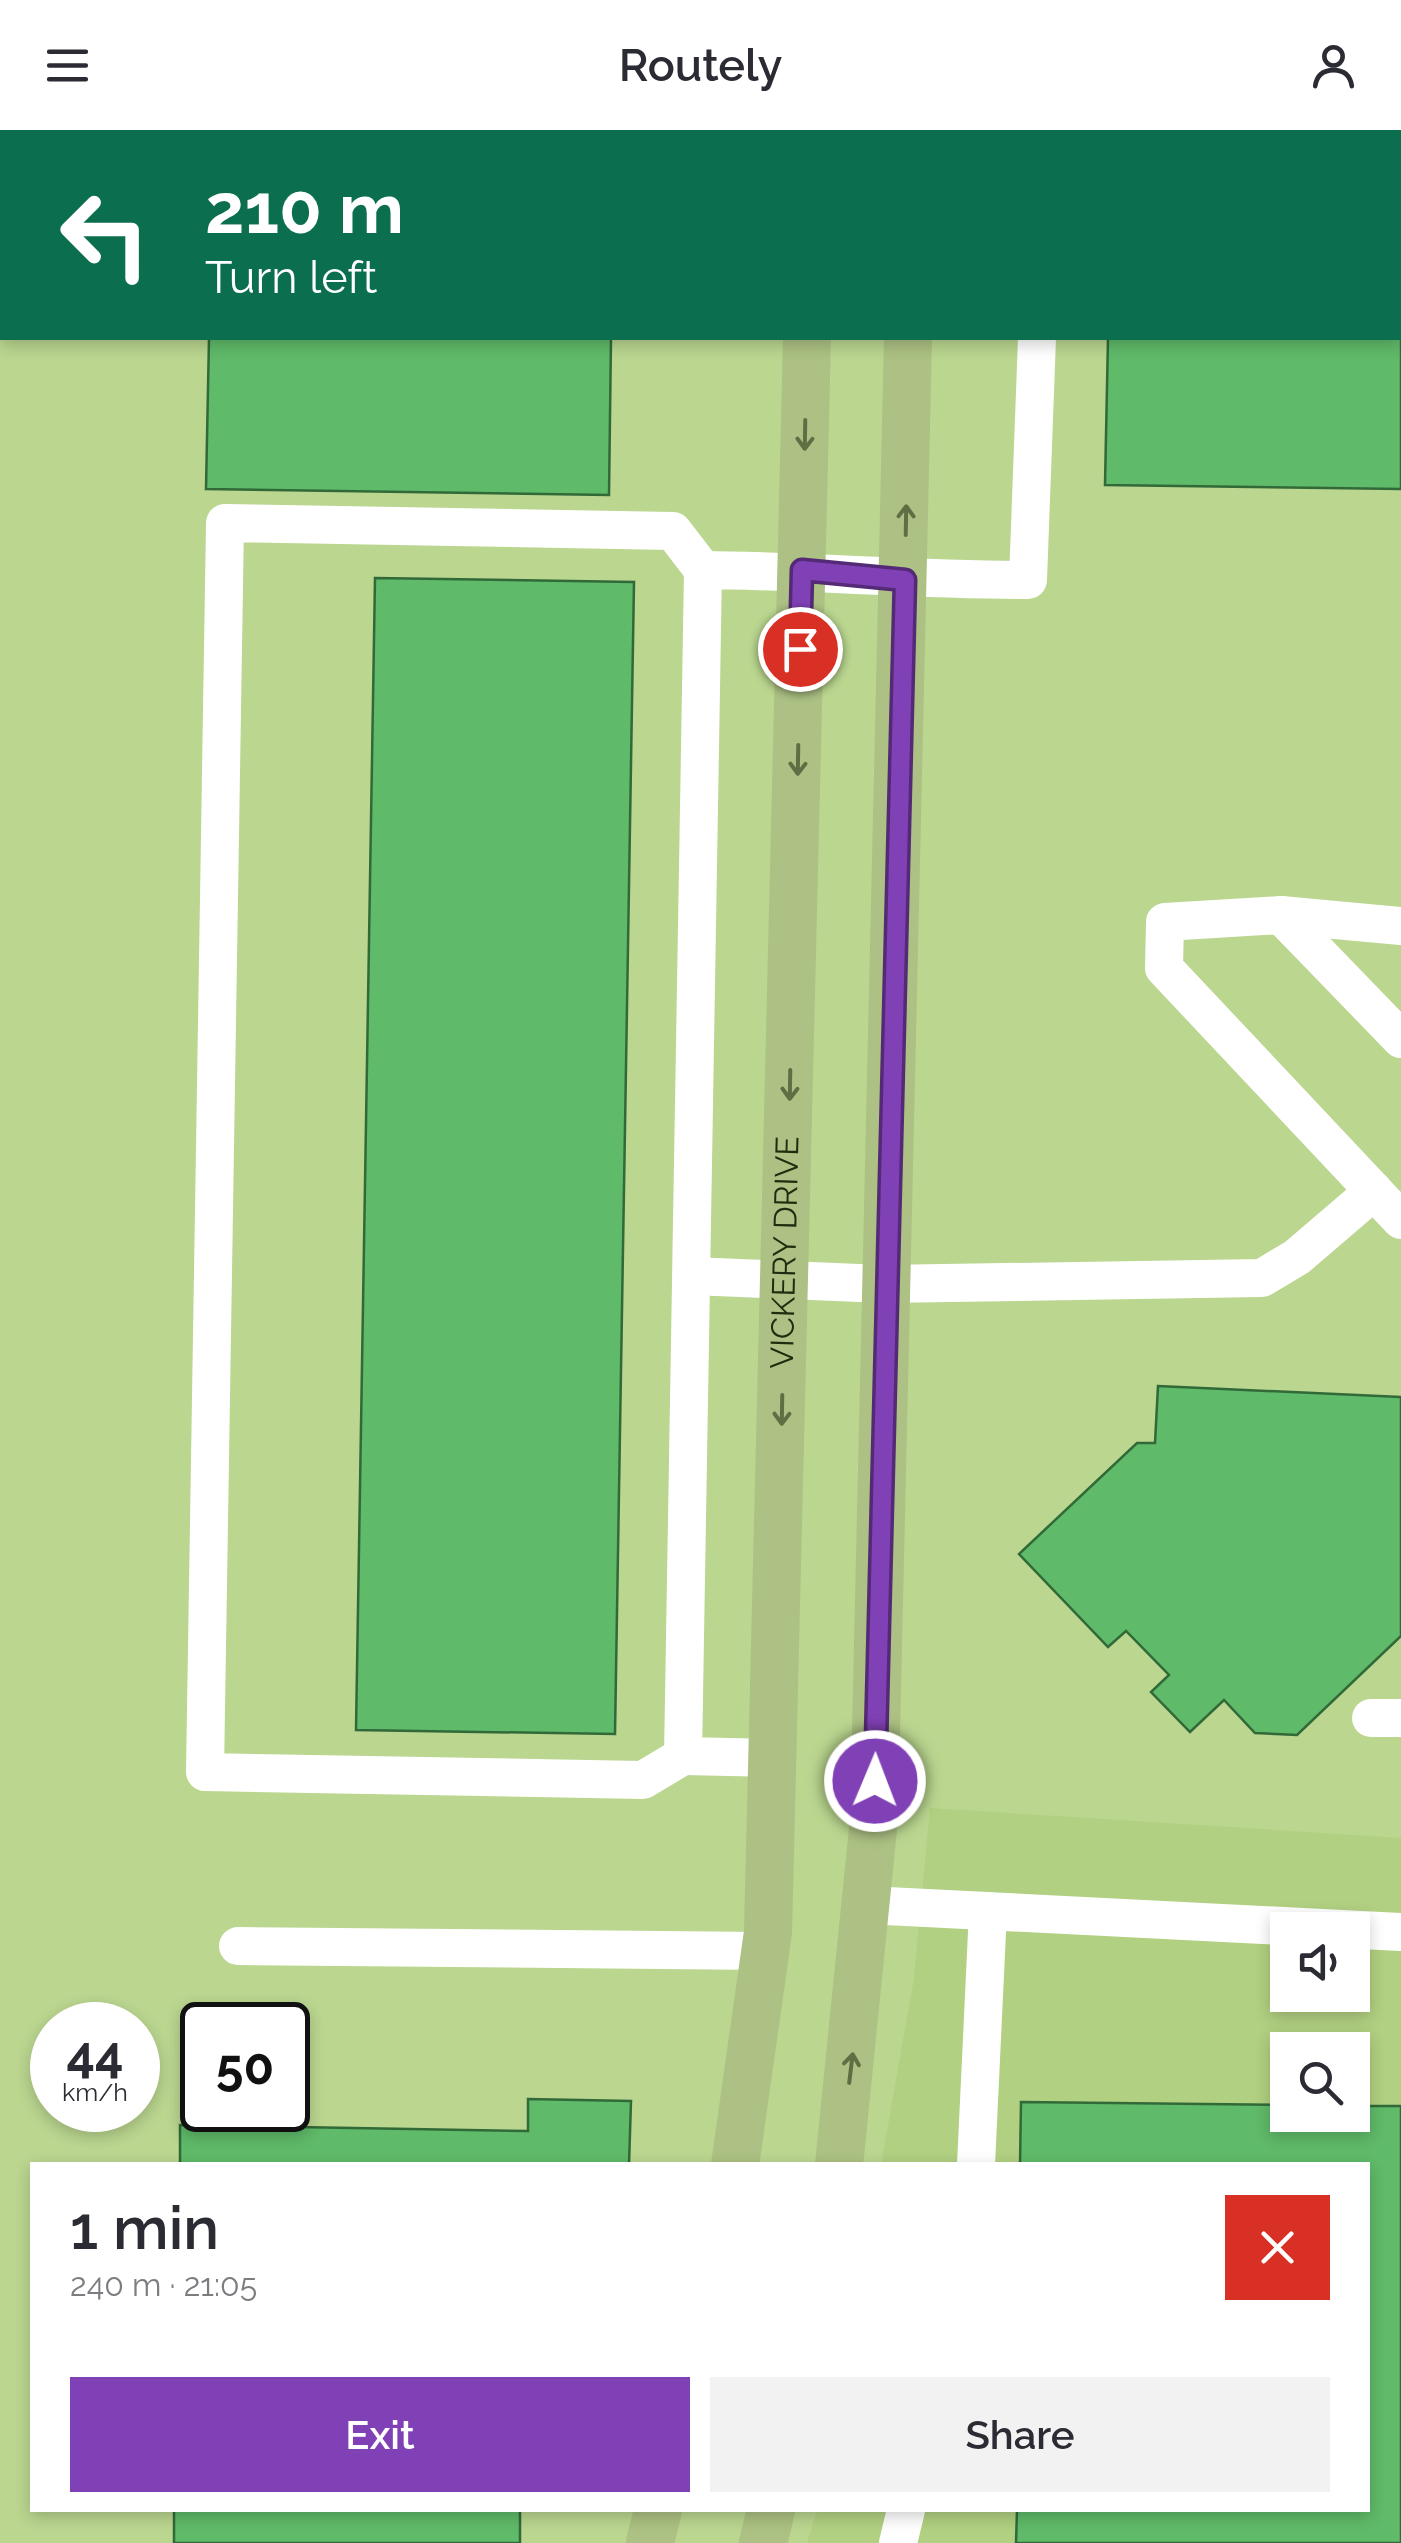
<!DOCTYPE html>
<meta charset="utf-8">
<style>
:root{--surface:#fff;--page:#f2f2f3;--text:#2b2b33;--muted:#7c7c81;--accent:#8141b6}
body{margin:0;font-family:Raleway,sans-serif;background:var(--page);color:var(--text);height:100vh;display:flex;flex-direction:column;font-size:38px;white-space:nowrap}
*{box-sizing:border-box;margin:0}
p{font-size:32px;color:var(--muted)}
.icon{flex:none;width:55px;height:55px;fill:none;stroke:currentColor;stroke-width:2;stroke-linecap:round;stroke-linejoin:round}
.map{position:relative;flex:1;overflow:hidden}
.drawer{position:absolute;left:30px;top:2032px;width:1340px;height:350px;display:flex;flex-direction:column;background:var(--surface);border-radius:0px;box-shadow:0 5px 15px #0003}
.drawer>*{flex:none}
.top-card{position:absolute;left:0px;top:0px;width:1402px;height:210px;box-shadow:0 5px 15px #0003;background:#0b6e4f;color:#fff;overflow:hidden}
.controls{position:absolute;left:1270px;top:1782px;display:grid;gap:20px}
.controls a{display:grid;place-items:center;width:100px;height:100px;border-radius:0px;background:var(--surface);box-shadow:0 5px 15px #0003;font-size:50px}
.speed{position:absolute;left:30px;top:1872px;display:flex;gap:20px;font-size:50px;font-weight:700;text-align:center}
.speed>*{display:grid;place-content:center;width:130px;height:130px;border-radius:50%;background:var(--surface);box-shadow:0 5px 15px #0003;line-height:1}
.speed small{font-size:25px;font-weight:400}
.speed .limit{border:5px solid #111;border-radius:15px;background:#fff;color:#111}
.pin{position:absolute;display:grid;place-items:center;width:85px;height:85px;color:#fff;margin:-42px;border:5px solid #fff;border-radius:50%;box-shadow:0 2px 10px #0007}
.me{position:absolute;width:110px;margin:-55px;rotate:1deg;stroke-linejoin:round;filter:drop-shadow(0 0 8px #0008)}
.turn{display:flex;align-items:center;gap:35px;height:210px;padding:0 40px;font-size:45px}
.turn .icon{width:130px;height:130px;stroke-width:2.5}
.turn b{display:block;font-size:70px;line-height:85px}
.round{display:grid;place-items:center;flex:none;width:105px;height:105px;border-radius:0px;background:var(--page)}
.overview{display:flex;align-items:center;justify-content:space-between;height:170px;padding:0 40px}
h1{font-size:60px;font-weight:600;line-height:75px}
.button{display:flex;gap:20px;margin-top:auto;padding:20px 40px}
.button a{flex:1;height:115px;border-radius:0px;background:var(--accent);color:#fff;font-size:40px;font-weight:600;line-height:115px;text-align:center}
.button a+a{background:var(--page);color:var(--text)}
header{display:flex;justify-content:space-between;align-items:center;height:130px;padding:0 40px;background:var(--surface);font-size:45px;font-weight:600}
.map>svg:first-child{display:block}
.built{fill:#b1d081;fill-rule:evenodd}
.building{fill:#5fba69;stroke:#316a38;stroke-width:2.5}
.lines{fill:none;stroke-linecap:round;stroke-linejoin:round}
.minor{stroke:#fff;stroke-width:38}
.major{stroke:#acc183;stroke-width:48}
.oneway{stroke:#606e43}
.route-casing{stroke:#542a76;stroke-width:25}
.route{stroke:#8141b6;stroke-width:18}
.labels{text-anchor:middle;stroke-width:8;stroke-linejoin:round;paint-order:stroke}
.street-label{font-size:32px;fill:#212b0f;stroke:#bad68f}
</style>
<header><svg class="icon" aria-label="menu" viewBox="0 0 24 24"><path d="M4 6h16M4 12h16M4 18h16"/></svg>Routely<svg class="icon" aria-label="person" viewBox="0 0 24 24"><circle cx="12" cy="8" r="4"/><path d="M4 21q1-7 8-7t8 7"/></svg></header>
<div class="map">
<svg width="1401" height="2413" viewBox="0 0 1401 2413">
<rect width="100%" height="100%" fill="#bad68f"/>
<path class="built" d="M 930,1678 L 1401,1708 L 1401,2413 L 807,2413 L 817,2380 L 1368,2380 L 1368,2035 L 881,2035 L 914,1848 ZM 1288,1800 L 1352,1800 L 1352,1865 L 1288,1865 ZM 1288,1920 L 1352,1920 L 1352,1985 L 1288,1985 Z"/>
<g class="building">
<path d="M 1401,83 L 1401,359 L 1105,355 L 1108,208 L 1400,208 Z"/>
<path d="M 209,208 L 611,208 L 609,365 L 206,359 Z"/>
<path d="M 375,448 L 634,452 L 615,1604 L 356,1600 Z"/>
<path d="M 1158,1256 L 1401,1267 L 1401,1506 L 1297,1605 L 1255,1603 L 1224,1570 L 1190,1602 L 1151,1562 L 1169,1545 L 1126,1501 L 1108,1517 L 1019,1424 L 1137,1313 L 1155,1313 Z"/>
<path d="M 528,1969 L 631,1971 L 629,2035 L 180,2035 L 180,1995 L 528,2001 Z"/>
<path d="M 1021,1972 L 1288,1975 L 1288,1985 L 1352,1985 L 1352,1976 L 1401,1976 L 1401,2413 L 1016,2413 L 1017,2380 L 1368,2380 L 1368,2035 L 1020,2035 Z"/>
<rect x="174" y="2380" width="346" height="33"/>
</g>
<g class="lines">
<g class="minor">
<path d="M 1045,2 L 1045,0"/>
<path d="M 1281,785 L 1401,796"/>
<path d="M 1401,909 L 1281,785 L 1165,792 L 1164,838 L 1401,1090"/>
<path d="M 692,1146 L 884,1154 L 1262,1148 L 1297,1127 L 1374,1061"/>
<path d="M 1371,1588 L 1401,1588"/>
<path d="M 683,1626 L 643,1650 L 205,1642 L 225,393 L 673,401 L 703,440"/>
<path d="M 773,1628 L 683,1626 L 703,440 C 812,441 919,450 1028,450 L 1037,208"/>
<path d="M 867,1775 L 1401,1802"/>
<path d="M 238,1816 L 766,1821"/>
<path d="M 976,2035 L 988,1781"/>
<path d="M 898,2413 L 906,2380"/>
</g>
<g class="major">
<path d="M 811,2 L 811,0"/>
<path d="M 911,2 L 911,0"/>
<path id="s1" d="M 735,2035 L 768,1802 L 807,208"/>
<path d="M 839,2035 L 874,1689 L 908,208"/>
<path d="M 650,2413 L 658,2380"/>
<path d="M 763,2413 L 771,2380"/>
</g>
</g>
<defs><path id="oneway-shaft" d="M-6 0H5M1.5-3L5.5 0L1.5 3" fill="none" stroke-width="1.6" stroke-linecap="round" stroke-linejoin="round" transform="scale(2.5)"/></defs>
<g class="oneway">
<use href="#oneway-shaft" transform="translate(805 305) rotate(91)"/>
<use href="#oneway-shaft" transform="translate(906 390) rotate(-89)"/>
<use href="#oneway-shaft" transform="translate(798 630) rotate(91)"/>
<use href="#oneway-shaft" transform="translate(790 955) rotate(91)"/>
<use href="#oneway-shaft" transform="translate(782 1280) rotate(91)"/>
<use href="#oneway-shaft" transform="translate(851 1938) rotate(-83)"/>
</g>
<g class="lines">
<defs>
<path id="route" d="M 800,519 L 802,440 L 905,450 L 875,1651"/>
</defs>
<use href="#route" class="route-casing"/>
<use href="#route" class="route"/>
</g>
<g class="labels">
<g class="street-label">
<text dy="11" stroke="none"><textPath href="#s1" startOffset="915">VICKERY DRIVE</textPath></text>
</g>
</g>
</svg>
<div class="controls">
<a><svg class="icon" aria-label="sound" viewBox="0 0 24 24"><path d="M4 9h4l5-4v14l-5-4H4zM17 9q2 3 0 6"/></svg></a>
<a><svg class="icon" aria-label="search" viewBox="0 0 24 24"><circle cx="10" cy="10" r="6"/><path d="M15 15l6 6"/></svg></a>
</div>
<div class="speed"><div>44<small>km/h</small></div><div class="limit">50</div></div>
<div class="pin" style="left:800px;top:519px;background:#d93025"><svg class="icon" aria-label="arrive" viewBox="0 0 24 24"><path d="M6 21V4h12l-3 4 3 4H6"/></svg></div>
<svg class="me" style="left:875px;top:1651px" viewBox="-20 -20 40 40"><circle r="17" fill="#8141b6" stroke="#fff" stroke-width="3"/><path d="M0-11L8 9 0 5-8 9z" fill="#fff"/></svg>
<div class="top-card">
<div class="turn"><svg class="icon" aria-label="left" viewBox="0 0 24 24"><path d="M17 20v-9H6M10 6l-5 5 5 5"/></svg><div><b>210 m</b>Turn left</div></div>
</div>
<section class="drawer">
<div class="overview"><div><h1>1 min</h1><p>240 m · 21:05</p></div><a class="round" style="background:#d93025;color:#fff"><svg class="icon" aria-label="close" viewBox="0 0 24 24"><path d="M6 6l12 12M18 6L6 18"/></svg></a></div>
<div class="button"><a>Exit</a><a>Share</a></div>
</section>
</div>
